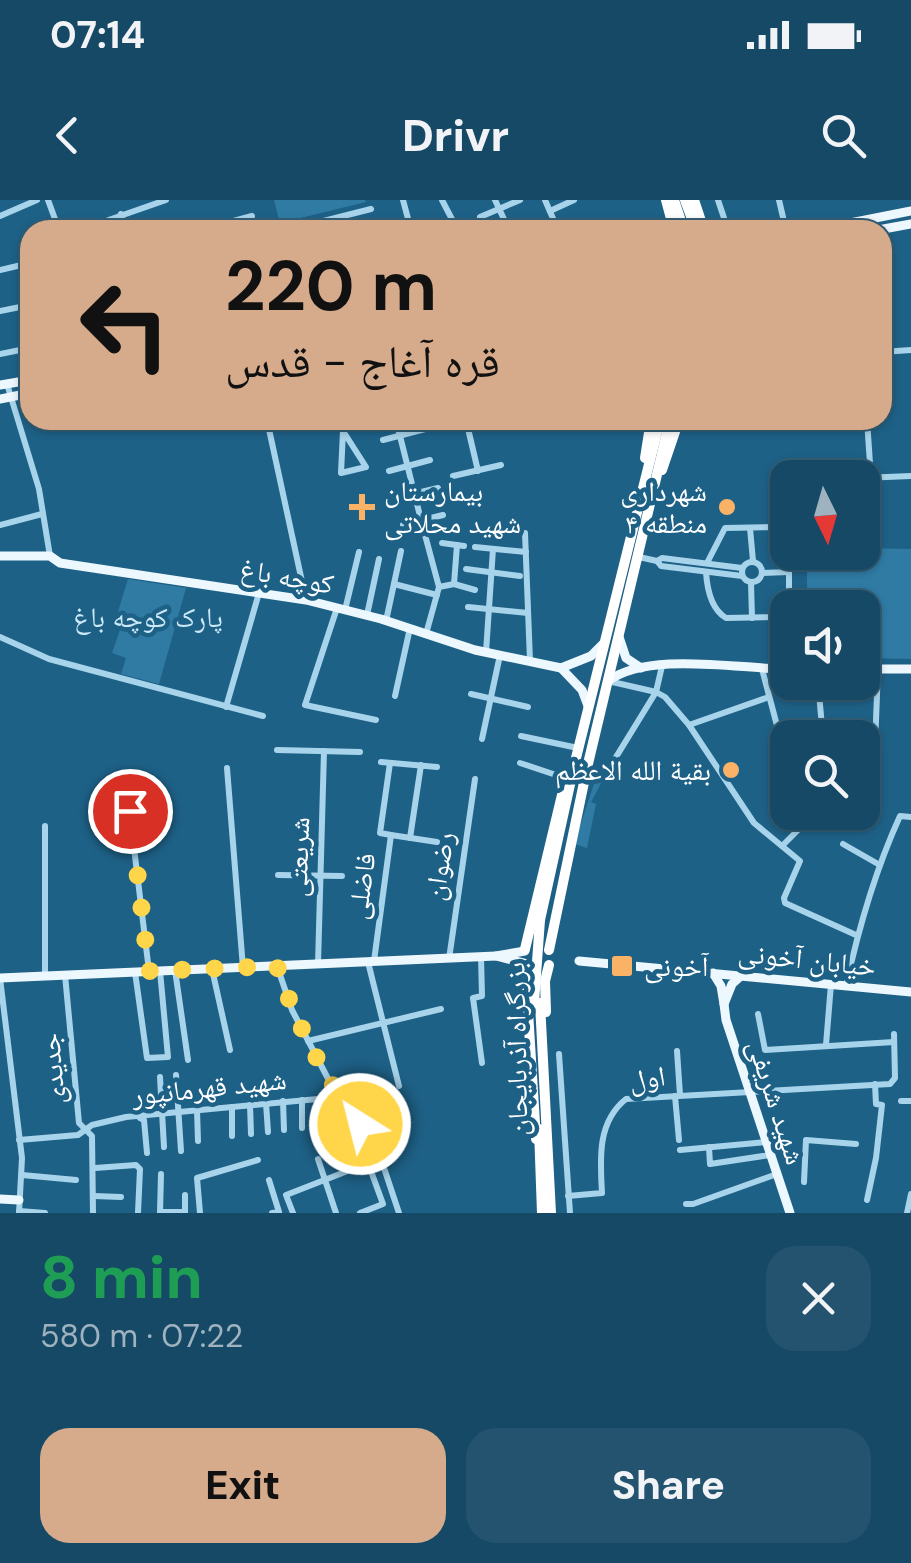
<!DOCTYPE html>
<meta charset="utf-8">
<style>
:root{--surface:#164965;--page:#23536e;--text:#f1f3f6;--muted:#9eb2bf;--line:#356179;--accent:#d6ab8b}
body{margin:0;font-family:"DM Sans","Noto Naskh Arabic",sans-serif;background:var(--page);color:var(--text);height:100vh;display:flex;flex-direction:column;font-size:38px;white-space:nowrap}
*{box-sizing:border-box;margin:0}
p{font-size:32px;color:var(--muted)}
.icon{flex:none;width:55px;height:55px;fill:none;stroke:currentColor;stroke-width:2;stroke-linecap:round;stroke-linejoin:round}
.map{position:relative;height:1013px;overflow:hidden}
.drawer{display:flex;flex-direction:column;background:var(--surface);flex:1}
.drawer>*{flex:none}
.banner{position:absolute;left:20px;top:20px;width:872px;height:210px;border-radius:30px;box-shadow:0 2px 8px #0004,0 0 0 2px var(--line);background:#d6ab8b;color:#111;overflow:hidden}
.needle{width:65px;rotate:175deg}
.controls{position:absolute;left:770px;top:260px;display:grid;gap:20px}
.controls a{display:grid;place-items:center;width:110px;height:110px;border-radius:20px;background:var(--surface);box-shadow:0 2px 8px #0004,0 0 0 2px var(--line);font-size:50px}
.pin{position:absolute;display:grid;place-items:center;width:85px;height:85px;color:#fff;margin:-42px;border:5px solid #fff;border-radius:50%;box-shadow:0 2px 10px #0007}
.me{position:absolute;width:110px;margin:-55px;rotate:324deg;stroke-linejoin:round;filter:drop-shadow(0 0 8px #0008)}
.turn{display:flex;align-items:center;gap:35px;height:210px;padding:0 40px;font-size:45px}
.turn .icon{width:130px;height:130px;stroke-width:2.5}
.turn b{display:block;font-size:70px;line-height:85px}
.round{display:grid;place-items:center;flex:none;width:105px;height:105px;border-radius:30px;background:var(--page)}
.headline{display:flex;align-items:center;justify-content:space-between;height:170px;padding:0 40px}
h1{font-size:60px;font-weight:800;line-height:75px;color:#1e9e55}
.action{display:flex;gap:20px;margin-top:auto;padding:20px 40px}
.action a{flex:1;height:115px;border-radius:30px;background:var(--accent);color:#111;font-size:40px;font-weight:800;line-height:115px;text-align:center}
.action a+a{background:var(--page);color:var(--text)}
.status{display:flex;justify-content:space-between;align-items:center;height:70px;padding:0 50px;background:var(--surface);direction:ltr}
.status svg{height:28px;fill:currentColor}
header{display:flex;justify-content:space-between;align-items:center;height:130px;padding:0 40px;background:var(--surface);font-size:45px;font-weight:800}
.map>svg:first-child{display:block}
.green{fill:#2f7ba4}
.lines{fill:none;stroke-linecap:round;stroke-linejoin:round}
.minor{stroke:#a8d4eb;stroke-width:6}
.major{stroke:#ecf7fe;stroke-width:9}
.highway{stroke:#fff;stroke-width:10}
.highway-bridge{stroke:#fff;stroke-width:10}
.route{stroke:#ffd54a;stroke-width:18;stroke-dasharray:0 32.4}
.poi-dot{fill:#fab267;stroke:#1e6187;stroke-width:4}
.labels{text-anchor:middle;stroke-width:9;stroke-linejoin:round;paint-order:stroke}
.poi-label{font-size:28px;fill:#fff;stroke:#1e6187;text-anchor:start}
.street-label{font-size:28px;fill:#fff;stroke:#1e6187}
.park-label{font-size:28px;fill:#cce9f8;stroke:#1e6187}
</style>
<div class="status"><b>07:14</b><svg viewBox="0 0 49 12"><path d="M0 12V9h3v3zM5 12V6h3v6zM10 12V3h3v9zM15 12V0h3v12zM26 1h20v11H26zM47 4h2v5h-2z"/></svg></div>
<header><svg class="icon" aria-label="back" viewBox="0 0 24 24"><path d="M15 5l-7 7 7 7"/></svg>Drivr<svg class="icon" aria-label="search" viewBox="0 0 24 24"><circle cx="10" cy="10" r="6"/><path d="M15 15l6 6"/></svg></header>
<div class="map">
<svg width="911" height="1013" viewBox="0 0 911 1013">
<rect width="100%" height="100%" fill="#1e6187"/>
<g class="green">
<path d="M 274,0 L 365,0 L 366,2 L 280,23 Z"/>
<path d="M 863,348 L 911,349 L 911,459 L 863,458 L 862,408 L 807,407 L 807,353 L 862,352 Z"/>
<path d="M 128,379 L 186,388 L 159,484 L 121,474 L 126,458 L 112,453 L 120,430 L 113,428 Z"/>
<path d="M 597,575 L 604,578 L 591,602 L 596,604 L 587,648 L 574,644 Z"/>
</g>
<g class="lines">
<g class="minor">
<path d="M 48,0 L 59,30"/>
<path d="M 403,0 L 411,30"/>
<path d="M 442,0 L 455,25 L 454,30"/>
<path d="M 495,0 L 509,30"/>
<path d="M 545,0 L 558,30"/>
<path d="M 718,0 L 728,30"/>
<path d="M 779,0 L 786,30"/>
<path d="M 550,11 L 574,0"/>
<path d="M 121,14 L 125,30"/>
<path d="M 0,16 L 37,0"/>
<path d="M 480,17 L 520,0"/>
<path d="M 80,30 L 166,0"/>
<path d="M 200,30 L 252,16"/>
<path d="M 288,30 L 371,9"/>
<path d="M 0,70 L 30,63"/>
<path d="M 0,111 L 30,105"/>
<path d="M 882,152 L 911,150"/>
<path d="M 0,154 L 30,148"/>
<path d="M 7,184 L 39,289 L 50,356"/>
<path d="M 267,220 L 306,400"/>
<path d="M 340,220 L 343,231 L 341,273 L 366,267 L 343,231"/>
<path d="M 396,220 L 421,320"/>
<path d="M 466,220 L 478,271"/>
<path d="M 867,220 L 871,278"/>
<path d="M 383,240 L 425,229"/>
<path d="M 389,271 L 430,260"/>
<path d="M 453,276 L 501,265"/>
<path d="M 862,278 L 911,276"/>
<path d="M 396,298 L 438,288"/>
<path d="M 0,325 L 42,314"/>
<path d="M 403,325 L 443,315"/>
<path d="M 750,328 L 753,361"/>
<path d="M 525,333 L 530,461"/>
<path d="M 425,335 L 439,387 L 426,434"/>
<path d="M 442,343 L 464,346"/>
<path d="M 475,347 L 526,352"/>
<path d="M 639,357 L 657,361 L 661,366 L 742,376"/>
<path d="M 657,361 L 662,358 L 742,368"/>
<circle cx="752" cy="372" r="10"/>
<path d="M 707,363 L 725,328 L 773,327 L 788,349"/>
<path d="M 466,369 L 520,376"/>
<path d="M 706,372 C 707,388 711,409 726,418 L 781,417 L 789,405 L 789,352"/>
<path d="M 762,373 L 789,372"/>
<path d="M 751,383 L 752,418"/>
<path d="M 394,384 L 437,395"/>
<path d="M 454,384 L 457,345"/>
<path d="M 439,387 L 454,384 L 475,390"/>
<path d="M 468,407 L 528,413"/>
<path d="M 337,408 L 305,505 L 376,520"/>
<path d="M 345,410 L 359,352"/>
<path d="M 367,415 L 379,359"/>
<path d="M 386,421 L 401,351"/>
<path d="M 0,437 L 49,459 L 263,516"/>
<path d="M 486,452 L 493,349"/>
<path d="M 762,469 L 788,567"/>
<path d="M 608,481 L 656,492 L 665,497 L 689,525 L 754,623 L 800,661 L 784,698 L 785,703 L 856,735"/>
<path d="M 818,482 L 823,538"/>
<path d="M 471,494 L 528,507"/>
<path d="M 395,496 L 410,428"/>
<path d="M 226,507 L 259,393"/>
<path d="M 689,525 L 769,497"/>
<path d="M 521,536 L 578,548"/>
<path d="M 482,539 L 500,455"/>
<path d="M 277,550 L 360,552"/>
<path d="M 381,562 L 437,567"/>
<path d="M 390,563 L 380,633 L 391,635"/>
<path d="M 520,563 L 568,579"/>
<path d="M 227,568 L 243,768"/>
<path d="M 874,572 L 878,469"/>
<path d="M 125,574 L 149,771"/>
<path d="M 605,575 L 656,492 L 662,466"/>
<path d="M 862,605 L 867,605"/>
<path d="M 45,626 L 45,776"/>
<path d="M 410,638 L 421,565"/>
<path d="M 843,644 L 878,664"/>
<path d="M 782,646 L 803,625"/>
<path d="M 278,675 L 342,676"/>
<path d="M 481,757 L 482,796 L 473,798 L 482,863"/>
<path d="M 449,759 L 475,579"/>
<path d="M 374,761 L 391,635 L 437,642"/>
<path d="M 368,762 L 399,886"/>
<path d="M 318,764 L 324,551"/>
<path d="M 277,766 L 292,810 L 334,890 L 360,923 L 381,959 L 399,1013"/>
<path d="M 212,769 L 230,850"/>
<path d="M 175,770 L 188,860"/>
<path d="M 135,772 L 147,858 L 168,857 L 160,771"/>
<path d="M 65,775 L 79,923 L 92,936 L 93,1013"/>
<path d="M 0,778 L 22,958 L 19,1013"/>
<path d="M 846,786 C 859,726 875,671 900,616 L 911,617"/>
<path d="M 758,814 L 765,850 L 894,842"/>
<path d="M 308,841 L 441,809"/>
<path d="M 826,845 L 831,784"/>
<path d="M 677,851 L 680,895"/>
<path d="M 559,854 L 570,1013"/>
<path d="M 176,875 L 181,951"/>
<path d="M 160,877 L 164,947"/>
<path d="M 675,896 L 679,940"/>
<path d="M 302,900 L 302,928"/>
<path d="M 283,901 L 284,930"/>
<path d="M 901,901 L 911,901"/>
<path d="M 266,903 L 268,932"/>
<path d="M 250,905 L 251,934"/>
<path d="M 232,907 L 232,936"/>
<path d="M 197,910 L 198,941"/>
<path d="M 140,918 L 144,920 L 147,953"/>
<path d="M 19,940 L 78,935 L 92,925 L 126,917 L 339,897"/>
<path d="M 709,947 L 710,964 L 770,955"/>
<path d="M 680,950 L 766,942"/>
<path d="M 318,959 L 336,1013"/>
<path d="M 95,968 L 136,965 L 140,969 L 138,1013"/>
<path d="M 22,975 L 76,980"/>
<path d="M 269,980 L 279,1012 L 272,1013"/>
<path d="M 804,982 L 806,940 L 856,944"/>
<path d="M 185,995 L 185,1013"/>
<path d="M 94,996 L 121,997"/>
<path d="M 568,996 L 602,993 C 600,959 597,922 626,899 L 890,884 L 895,878 L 894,834"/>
<path d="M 867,1000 L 876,958 L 882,905 L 876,904 L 875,884"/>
<path d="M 686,1004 L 693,1004 L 777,974"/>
<path d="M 19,1011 L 45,1013"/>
<path d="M 160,1012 L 185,1012"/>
<path d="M 160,1013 L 161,974"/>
<path d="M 200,1013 L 197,978 L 258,960"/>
<path d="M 293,1013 L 286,995 L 368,963 L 383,1004 L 360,1013"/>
<path d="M 907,1013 L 911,994"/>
</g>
<g class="major">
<path d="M 825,28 L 911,11"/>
<path d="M 878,30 L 911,24"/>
<path d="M 0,185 L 30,180"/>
<path d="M 0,199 L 30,193"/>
<path d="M 0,356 L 50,356 L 60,363 L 306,400 L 381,419 L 475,450 L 561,468"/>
<path d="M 619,437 L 626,458 L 641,468"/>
<path d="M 862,469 L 911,469"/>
<path d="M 608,481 C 649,451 738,469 788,469"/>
<path d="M 588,506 L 582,490 L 561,468 L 591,456 L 603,444"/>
<path d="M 579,761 L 911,792"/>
<path d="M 524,763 L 496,756 L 525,751"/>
<path d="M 713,773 L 721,786 L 724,804 L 732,784 L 742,775"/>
<path d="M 0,778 L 496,756"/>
<path d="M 724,804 L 726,820 L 790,1013"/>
<path d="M 0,999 L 19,1000"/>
</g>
<g class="highway">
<path d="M 666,0 L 674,30"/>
<path d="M 674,0 L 684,30"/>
<path d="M 685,0 L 696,30"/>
<path d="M 694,0 L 704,30"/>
<path d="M 799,30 L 828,27"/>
<path d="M 645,258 L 651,220"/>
<path d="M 662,270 L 679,220"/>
<path d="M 540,720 L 575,562 L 660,220"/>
<path d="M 525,749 L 562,595"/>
<path d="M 549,750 L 587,568 L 670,220"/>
<path d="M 525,764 L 536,939"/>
<path d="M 540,803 L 551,1013"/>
<path d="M 546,812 L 545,781 L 549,765"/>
<path d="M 539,929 L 542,1013"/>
</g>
<path class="highway-bridge" d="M 534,803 L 540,720"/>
</g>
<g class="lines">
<path class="route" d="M 130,611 L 149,771 L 277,766 C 296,823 323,876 360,924"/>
</g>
<g class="poi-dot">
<path d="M357 292h10v10h10v10h-10v10h-10v-10h-10v-10h10z"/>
<circle cx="727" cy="307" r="10"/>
<circle cx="731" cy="570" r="10"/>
<rect x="610" y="754" width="24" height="24" rx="5"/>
</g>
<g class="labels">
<g class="poi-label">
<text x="384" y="301">بیمارستان<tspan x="384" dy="32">شهید محلاتی</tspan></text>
<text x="707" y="301" text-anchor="end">شهرداری<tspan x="707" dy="32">منطقه ۴</tspan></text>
<text x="711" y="580" text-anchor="end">بقیة الله الاعظم</text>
<text x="644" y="776">آخونی</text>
</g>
<g class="street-label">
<text transform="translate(287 376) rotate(10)" y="10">کوچه باغ</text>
<text transform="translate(298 657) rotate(-88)" y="10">شریعتی</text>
<text transform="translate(439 666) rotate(-81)" y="10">رضوان</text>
<text transform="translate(361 686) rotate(-82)" y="10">فاضلی</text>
<text transform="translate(807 759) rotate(6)" y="10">خیابان آخونی</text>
<text transform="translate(516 849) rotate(-91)" y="10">بزرگراه آذربایجان</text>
<text transform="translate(52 869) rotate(-95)" y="10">جدیدی</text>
<text transform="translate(647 878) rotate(-9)" y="10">اول</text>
<text transform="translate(209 887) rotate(-6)" y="10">شهید قهرمانپور</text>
<text transform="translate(777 902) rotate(72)" y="10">شهید شریفی</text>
</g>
<g class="park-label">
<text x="148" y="427">پارک کوچه باغ</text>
</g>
</g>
</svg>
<div class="controls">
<a><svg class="needle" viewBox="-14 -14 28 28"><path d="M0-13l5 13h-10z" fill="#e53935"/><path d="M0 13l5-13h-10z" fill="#9eb2bf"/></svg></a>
<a><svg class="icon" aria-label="sound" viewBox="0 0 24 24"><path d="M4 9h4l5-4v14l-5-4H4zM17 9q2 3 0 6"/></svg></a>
<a><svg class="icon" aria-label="search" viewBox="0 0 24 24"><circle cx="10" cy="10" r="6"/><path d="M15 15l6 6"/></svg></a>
</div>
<div class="pin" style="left:130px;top:611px;background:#d93025"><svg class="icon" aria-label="arrive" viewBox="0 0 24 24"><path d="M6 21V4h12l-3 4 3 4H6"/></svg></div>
<svg class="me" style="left:360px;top:924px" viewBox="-20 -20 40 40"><circle r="17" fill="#ffd54a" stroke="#fff" stroke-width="3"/><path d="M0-11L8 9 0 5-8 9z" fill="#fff"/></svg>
<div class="banner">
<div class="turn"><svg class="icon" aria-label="left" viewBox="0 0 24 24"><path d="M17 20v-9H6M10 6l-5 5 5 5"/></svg><div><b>220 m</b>قره آغاج - قدس</div></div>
</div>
</div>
<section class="drawer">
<div class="headline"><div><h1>8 min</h1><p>580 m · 07:22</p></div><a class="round"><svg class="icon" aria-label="close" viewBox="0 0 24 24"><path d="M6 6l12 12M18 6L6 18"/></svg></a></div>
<div class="action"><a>Exit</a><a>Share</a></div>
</section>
